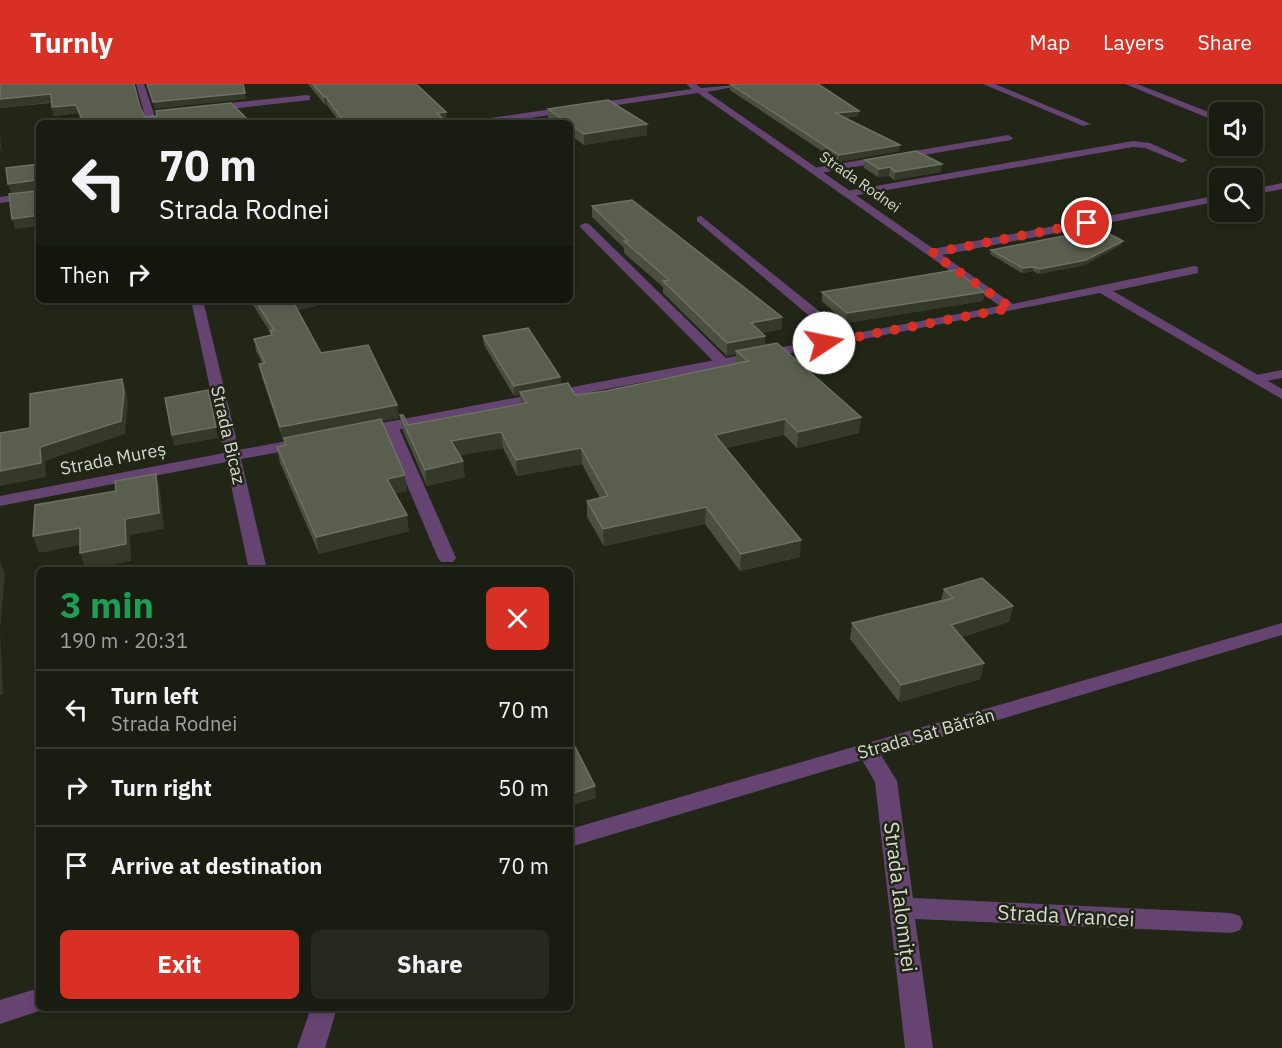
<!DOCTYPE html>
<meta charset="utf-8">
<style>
:root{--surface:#191c11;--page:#26291f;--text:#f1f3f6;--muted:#9fa19f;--line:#373a31;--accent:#d93025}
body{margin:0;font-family:"IBM Plex Sans",sans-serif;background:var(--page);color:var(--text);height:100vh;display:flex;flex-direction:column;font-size:22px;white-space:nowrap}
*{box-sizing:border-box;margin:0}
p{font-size:20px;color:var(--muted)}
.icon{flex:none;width:33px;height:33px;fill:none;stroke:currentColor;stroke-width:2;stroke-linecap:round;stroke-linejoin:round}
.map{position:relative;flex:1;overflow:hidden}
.panel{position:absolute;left:36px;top:483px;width:537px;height:444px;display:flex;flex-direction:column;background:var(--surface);border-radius:9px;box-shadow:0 3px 9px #0003,0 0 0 2px var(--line)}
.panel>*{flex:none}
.top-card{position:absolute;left:36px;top:36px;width:537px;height:183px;border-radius:9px;box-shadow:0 3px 9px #0003,0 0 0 2px var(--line);background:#191c11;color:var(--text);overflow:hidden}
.buttons{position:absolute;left:1209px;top:18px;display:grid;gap:12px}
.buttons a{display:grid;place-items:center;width:54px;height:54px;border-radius:9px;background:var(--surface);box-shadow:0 3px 9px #0003,0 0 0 2px var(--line);font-size:30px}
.pin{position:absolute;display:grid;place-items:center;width:51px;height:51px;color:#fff;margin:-26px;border:3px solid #fff;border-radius:50%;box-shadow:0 2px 6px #0007}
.me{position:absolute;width:66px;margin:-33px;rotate:79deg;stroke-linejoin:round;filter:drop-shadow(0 0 4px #0008)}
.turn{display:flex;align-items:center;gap:21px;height:126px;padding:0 24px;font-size:27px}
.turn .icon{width:78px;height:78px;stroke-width:2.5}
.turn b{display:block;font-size:42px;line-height:51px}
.then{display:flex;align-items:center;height:57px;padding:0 24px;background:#0003;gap:12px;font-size:22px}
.round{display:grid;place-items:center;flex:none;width:63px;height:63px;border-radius:9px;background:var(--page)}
.summary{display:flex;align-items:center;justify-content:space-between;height:102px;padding:0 24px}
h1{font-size:36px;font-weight:700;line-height:45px;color:#1e9e55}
.primary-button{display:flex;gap:12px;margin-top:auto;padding:12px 24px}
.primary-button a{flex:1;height:69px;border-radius:9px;background:var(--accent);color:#fff;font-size:24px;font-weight:700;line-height:69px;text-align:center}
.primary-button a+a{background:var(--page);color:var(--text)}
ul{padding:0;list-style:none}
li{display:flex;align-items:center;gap:18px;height:78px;padding:0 24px;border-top:2px solid var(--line)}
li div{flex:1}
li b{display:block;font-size:22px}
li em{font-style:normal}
header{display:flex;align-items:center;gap:36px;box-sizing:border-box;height:84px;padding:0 30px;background:var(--accent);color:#fff}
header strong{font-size:28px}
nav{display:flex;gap:33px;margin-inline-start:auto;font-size:21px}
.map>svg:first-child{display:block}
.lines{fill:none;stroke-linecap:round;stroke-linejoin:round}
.service{fill:#664472;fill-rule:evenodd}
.minor{fill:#664472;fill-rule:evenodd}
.wall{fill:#4a4f40}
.shaded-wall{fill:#343929}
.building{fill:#595e4f;stroke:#6d7163;stroke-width:1.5}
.route{stroke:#d93025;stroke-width:10;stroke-dasharray:0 18}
.labels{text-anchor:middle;stroke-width:5;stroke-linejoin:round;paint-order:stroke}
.far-street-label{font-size:15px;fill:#d5d9cf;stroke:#212617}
.street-label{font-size:18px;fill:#d5d9cf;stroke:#212617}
.near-street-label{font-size:21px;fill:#d5d9cf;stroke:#212617}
</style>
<header>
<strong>Turnly</strong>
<nav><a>Map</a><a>Layers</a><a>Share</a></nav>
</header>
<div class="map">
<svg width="1282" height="964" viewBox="0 0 1282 964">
<rect width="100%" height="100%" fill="#212617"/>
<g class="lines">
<g class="service">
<path d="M 983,0 L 995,0 L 1091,40 L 1083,42 Z"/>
<path d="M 1125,0 L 1137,0 L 1219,32 L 1220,36 L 1213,36 Z"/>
<path d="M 307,11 L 310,12 L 310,16 L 211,27 L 206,24 L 211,21 Z"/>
<path d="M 1008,51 L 1013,54 L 1011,56 L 814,90 L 809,87 L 814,84 Z"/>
<path d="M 1133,57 L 1150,59 L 1187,76 L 1182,79 L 1145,64 L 1133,63 L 847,113 L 842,110 L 847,107 Z"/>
<path d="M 570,99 L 575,101 L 575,105 L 570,106 Z"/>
<path d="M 1282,99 L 1282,105 L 1252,111 L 1252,105 Z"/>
<path d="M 1220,111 L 1220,117 L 932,173 L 926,169 L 932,165 Z"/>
<path d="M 701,132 L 850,252 L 852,255 L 850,258 L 840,258 L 697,137 L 697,133 Z"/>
<path d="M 585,139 L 589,140 L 727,275 L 729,278 L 727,281 L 717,281 L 581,144 L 579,142 Z"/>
<path d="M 1282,286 L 1282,294 L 1256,299 L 1249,295 L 1251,292 Z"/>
<path d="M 390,337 L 398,342 L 456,474 L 453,478 L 441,478 L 438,474 L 382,342 Z"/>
</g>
<g class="minor">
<path d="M 136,0 L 144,0 L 157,39 L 147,39 Z"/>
<path d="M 686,0 L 696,0 L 701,4 L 749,0 L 707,8 L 1013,220 L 1194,182 L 1198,183 L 1198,189 L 1113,207 L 1282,305 L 1282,315 L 1100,209 L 361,353 L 356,351 L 353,348 L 356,345 L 361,343 L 1000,222 L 698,9 L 496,39 L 472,39 L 477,36 L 692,5 Z"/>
<path d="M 39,108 L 39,114 L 0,119 L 0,113 Z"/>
<path d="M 191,216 L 203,216 L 239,366 L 302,354 L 310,359 L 302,364 L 241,375 L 267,486 L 249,486 L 226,378 L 0,422 L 0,412 L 224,369 Z"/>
<path d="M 1282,539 L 1282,551 L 881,671 L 897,697 L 913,814 L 1231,829 L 1240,832 L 1243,839 L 1240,846 L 1231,849 L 915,835 L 933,964 L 905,964 L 875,698 L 862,676 L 570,763 L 570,745 Z"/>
<path d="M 39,904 L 39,924 L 48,924 L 0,940 L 0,916 Z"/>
<path d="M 311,924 L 337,924 L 325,964 L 297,964 Z"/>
</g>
</g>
<g class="wall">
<path d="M 0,0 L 140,23 L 145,33 L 251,39 L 82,39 L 78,29 L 54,32 L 51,19 L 0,24 Z"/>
<path d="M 308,0 L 416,0 L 446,28 L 447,37 L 445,37 L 447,39 L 340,39 L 327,21 L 325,21 Z"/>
<path d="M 730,0 L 858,32 L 845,34 L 899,67 L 838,78 L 730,6 Z"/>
<path d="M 548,25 L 647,40 L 647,51 L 584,61 L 570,51 L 570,39 L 553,39 L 548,36 Z"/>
<path d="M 865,76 L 941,88 L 894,96 L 889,92 L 878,93 L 864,84 Z"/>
<path d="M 592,122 L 782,245 L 762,249 L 765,262 L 859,349 L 797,364 L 784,351 L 726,364 L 800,473 L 740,487 L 705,440 L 604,462 L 587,433 L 587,417 L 600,414 L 582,380 L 517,392 L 503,364 L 460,371 L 465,393 L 427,402 L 403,347 L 400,331 L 408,341 L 521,320 L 520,311 L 514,312 L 484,261 L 483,252 L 560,293 L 561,301 L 575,311 L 606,307 L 736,280 L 736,270 L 727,272 L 663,209 L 663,203 L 624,169 L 624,164 L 592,133 Z"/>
<path d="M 1123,157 L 1121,161 L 1085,181 L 1039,190 L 1033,187 L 1022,189 L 990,170 L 991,166 Z"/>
<path d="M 822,208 L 984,208 L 983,217 L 846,239 L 822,217 Z"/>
<path d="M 250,216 L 314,216 L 316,222 L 298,226 L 321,269 L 399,334 L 382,337 L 407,407 L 395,409 L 409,447 L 319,470 L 280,379 L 277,363 L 285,361 L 284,356 L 283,356 L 262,293 L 259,280 L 262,279 L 256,267 L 254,255 L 271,251 L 270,248 Z"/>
<path d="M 944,505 L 1013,522 L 1009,538 L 961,553 L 981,595 L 899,618 L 850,555 L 852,539 L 941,516 Z"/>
</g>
<g class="shaded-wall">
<path d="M 245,9 L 246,15 L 155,25 L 153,18 Z"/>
<path d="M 51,10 L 53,18 L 0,24 L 0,15 Z"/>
<path d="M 324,13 L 326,13 L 327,21 L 325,21 Z"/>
<path d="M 76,21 L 78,29 L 54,32 L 52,23 Z"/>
<path d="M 859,27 L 858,32 L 835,35 L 835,29 Z"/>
<path d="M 446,28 L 447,37 L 438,38 L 437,29 Z"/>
<path d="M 647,40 L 647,51 L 584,61 L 584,50 Z"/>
<path d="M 0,49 L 2,71 L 0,64 Z"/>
<path d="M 900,61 L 899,67 L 838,78 L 839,71 Z"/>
<path d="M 942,80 L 941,88 L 894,96 L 895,88 Z"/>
<path d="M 890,83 L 889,92 L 878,93 L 879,85 Z"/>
<path d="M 36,96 L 39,106 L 11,109 L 8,100 Z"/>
<path d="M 39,131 L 39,142 L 15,145 L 12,135 Z"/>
<path d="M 1123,157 L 1121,161 L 1085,181 L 1039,190 L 1040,185 Z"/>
<path d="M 1033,183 L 1033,187 L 1022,189 L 1023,184 Z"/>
<path d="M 984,208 L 983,217 L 846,239 L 847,229 Z"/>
<path d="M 292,216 L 314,216 L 316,222 L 294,227 Z"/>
<path d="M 782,233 L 782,245 L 750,252 L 751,239 Z"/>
<path d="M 765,252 L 765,265 L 736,267 L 736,270 L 727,272 L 727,259 Z"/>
<path d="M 560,293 L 561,303 L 520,308 L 520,311 L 514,312 L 514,302 Z"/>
<path d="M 122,295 L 126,308 L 128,321 L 125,350 L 45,377 L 46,393 L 0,402 L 0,387 L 40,363 Z"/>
<path d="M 208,306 L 218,354 L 174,362 L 172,351 Z"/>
<path d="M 397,321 L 399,334 L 283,356 L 280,343 Z"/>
<path d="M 861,333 L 859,349 L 797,364 L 798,348 Z"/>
<path d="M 785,335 L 784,351 L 714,367 L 715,351 Z"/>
<path d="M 501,348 L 503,364 L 453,373 L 451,357 Z"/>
<path d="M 581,364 L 582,380 L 517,392 L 516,376 Z"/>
<path d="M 463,377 L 465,393 L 427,402 L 425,386 Z"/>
<path d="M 156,390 L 160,406 L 164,445 L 130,451 L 131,477 L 86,486 L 80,469 L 125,435 Z"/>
<path d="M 405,391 L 407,407 L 390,411 L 387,395 Z"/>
<path d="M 706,423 L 705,440 L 604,462 L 603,445 Z"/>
<path d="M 407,431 L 409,447 L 319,470 L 316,453 Z"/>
<path d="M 80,444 L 86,460 L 39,469 L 33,452 Z"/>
<path d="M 801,456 L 800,473 L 740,487 L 741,470 Z"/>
<path d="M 0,478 L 5,491 L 0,545 L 3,610 L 0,611 Z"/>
<path d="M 1013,522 L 1009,538 L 948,558 L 951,541 Z"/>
<path d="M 984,579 L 981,595 L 899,618 L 901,601 Z"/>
<path d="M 595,702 L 596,714 L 570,722 L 570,710 Z"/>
</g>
<g class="building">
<path d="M 0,0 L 134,0 L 140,23 L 145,33 L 157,32 L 156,27 L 231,19 L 251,39 L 84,39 L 76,21 L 52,23 L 51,10 L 0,15 Z"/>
<path d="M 147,0 L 243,0 L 245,9 L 153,18 Z"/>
<path d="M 313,0 L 416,0 L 446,28 L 437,29 L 447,39 L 345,39 L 326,13 L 324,13 Z"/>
<path d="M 730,0 L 818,0 L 859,27 L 835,29 L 900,61 L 839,71 Z"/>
<path d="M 608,16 L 647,40 L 584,50 L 570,40 L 570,39 L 568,39 L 548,25 Z"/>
<path d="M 916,67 L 942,80 L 895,88 L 890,83 L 879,85 L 865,76 Z"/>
<path d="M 39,80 L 39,131 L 12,135 L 9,110 L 36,107 L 38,99 L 36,96 L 8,100 L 6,84 Z"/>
<path d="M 632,116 L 782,233 L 751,239 L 765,252 L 727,259 L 663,197 L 669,196 L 624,157 L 628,157 L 592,122 Z"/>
<path d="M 1100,145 L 1123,157 L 1086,176 L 1040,185 L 1033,183 L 1023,184 L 991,166 Z"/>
<path d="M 955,186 L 984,208 L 847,229 L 822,208 Z"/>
<path d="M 255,216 L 292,216 L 321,269 L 368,261 L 397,321 L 280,343 L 259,280 L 265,279 L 254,255 L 272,251 L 270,247 L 274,246 Z"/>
<path d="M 528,244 L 560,293 L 514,302 L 483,252 Z"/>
<path d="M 777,259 L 861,333 L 798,348 L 785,335 L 715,351 L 801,456 L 741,470 L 706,423 L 603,445 L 587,417 L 608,412 L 581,364 L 516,376 L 501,348 L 451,357 L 463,377 L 425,386 L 400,331 L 403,331 L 408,341 L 527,319 L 520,308 L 568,299 L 575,311 L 606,307 L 748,277 L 736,267 Z"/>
<path d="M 122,295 L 124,308 L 121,337 L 40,363 L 41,379 L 0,387 L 0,349 L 30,344 L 30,310 Z"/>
<path d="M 208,306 L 216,343 L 172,351 L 165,314 Z"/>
<path d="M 381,335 L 405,391 L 387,395 L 407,431 L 316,453 L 277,363 L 286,361 L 284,354 Z"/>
<path d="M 156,390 L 159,429 L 125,435 L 126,460 L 80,469 L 80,444 L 33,452 L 35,421 L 116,407 L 115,397 Z"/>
<path d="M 982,494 L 1013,522 L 951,541 L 984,579 L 901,601 L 852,539 L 953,514 L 944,505 Z"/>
<path d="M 570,653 L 595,702 L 570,710 Z"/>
</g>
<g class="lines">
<path class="route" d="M 824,259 L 1011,224 L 932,169 L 1087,139"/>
</g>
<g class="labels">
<g class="far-street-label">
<text transform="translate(860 98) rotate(35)" y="5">Strada Rodnei</text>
</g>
<g class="street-label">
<text transform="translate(228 351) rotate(77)" y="6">Strada Bicaz</text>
<text transform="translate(113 375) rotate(-11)" y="6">Strada Mureș</text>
<text transform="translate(926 650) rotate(-16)" y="6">Strada Sat Bătrân</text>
</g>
<g class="near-street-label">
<text transform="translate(900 813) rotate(83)" y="7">Strada Ialomiței</text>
<text transform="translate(1066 832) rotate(3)" y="7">Strada Vrancei</text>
</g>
</g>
</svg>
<div class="buttons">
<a><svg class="icon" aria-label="sound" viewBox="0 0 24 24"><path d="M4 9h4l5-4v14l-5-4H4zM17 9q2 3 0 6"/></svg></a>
<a><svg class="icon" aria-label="search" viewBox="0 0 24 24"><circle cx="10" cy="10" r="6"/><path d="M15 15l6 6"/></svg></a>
</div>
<div class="pin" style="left:1087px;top:139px;background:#d93025"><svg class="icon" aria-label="arrive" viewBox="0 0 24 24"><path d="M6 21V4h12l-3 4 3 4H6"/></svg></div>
<svg class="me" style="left:824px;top:259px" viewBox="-20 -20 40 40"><circle r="19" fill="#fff"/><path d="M0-13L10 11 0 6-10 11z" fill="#d93025"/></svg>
<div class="top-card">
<div class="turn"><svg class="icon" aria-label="left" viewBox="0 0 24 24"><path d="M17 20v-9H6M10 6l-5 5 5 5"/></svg><div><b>70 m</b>Strada Rodnei</div></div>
<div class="then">Then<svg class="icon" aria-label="right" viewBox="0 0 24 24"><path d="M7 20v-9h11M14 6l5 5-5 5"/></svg></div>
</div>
<section class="panel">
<div class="summary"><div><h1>3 min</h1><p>190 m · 20:31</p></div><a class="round" style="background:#d93025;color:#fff"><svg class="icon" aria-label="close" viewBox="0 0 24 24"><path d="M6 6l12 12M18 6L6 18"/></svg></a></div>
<ul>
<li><svg class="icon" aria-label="left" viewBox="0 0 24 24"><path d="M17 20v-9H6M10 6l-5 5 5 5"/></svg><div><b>Turn left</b><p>Strada Rodnei</p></div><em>70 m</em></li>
<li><svg class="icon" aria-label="right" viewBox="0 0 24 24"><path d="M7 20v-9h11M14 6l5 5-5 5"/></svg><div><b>Turn right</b></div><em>50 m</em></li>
<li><svg class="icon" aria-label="arrive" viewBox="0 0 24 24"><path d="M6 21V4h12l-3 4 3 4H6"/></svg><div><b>Arrive at destination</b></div><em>70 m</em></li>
</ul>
<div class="primary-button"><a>Exit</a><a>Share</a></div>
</section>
</div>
